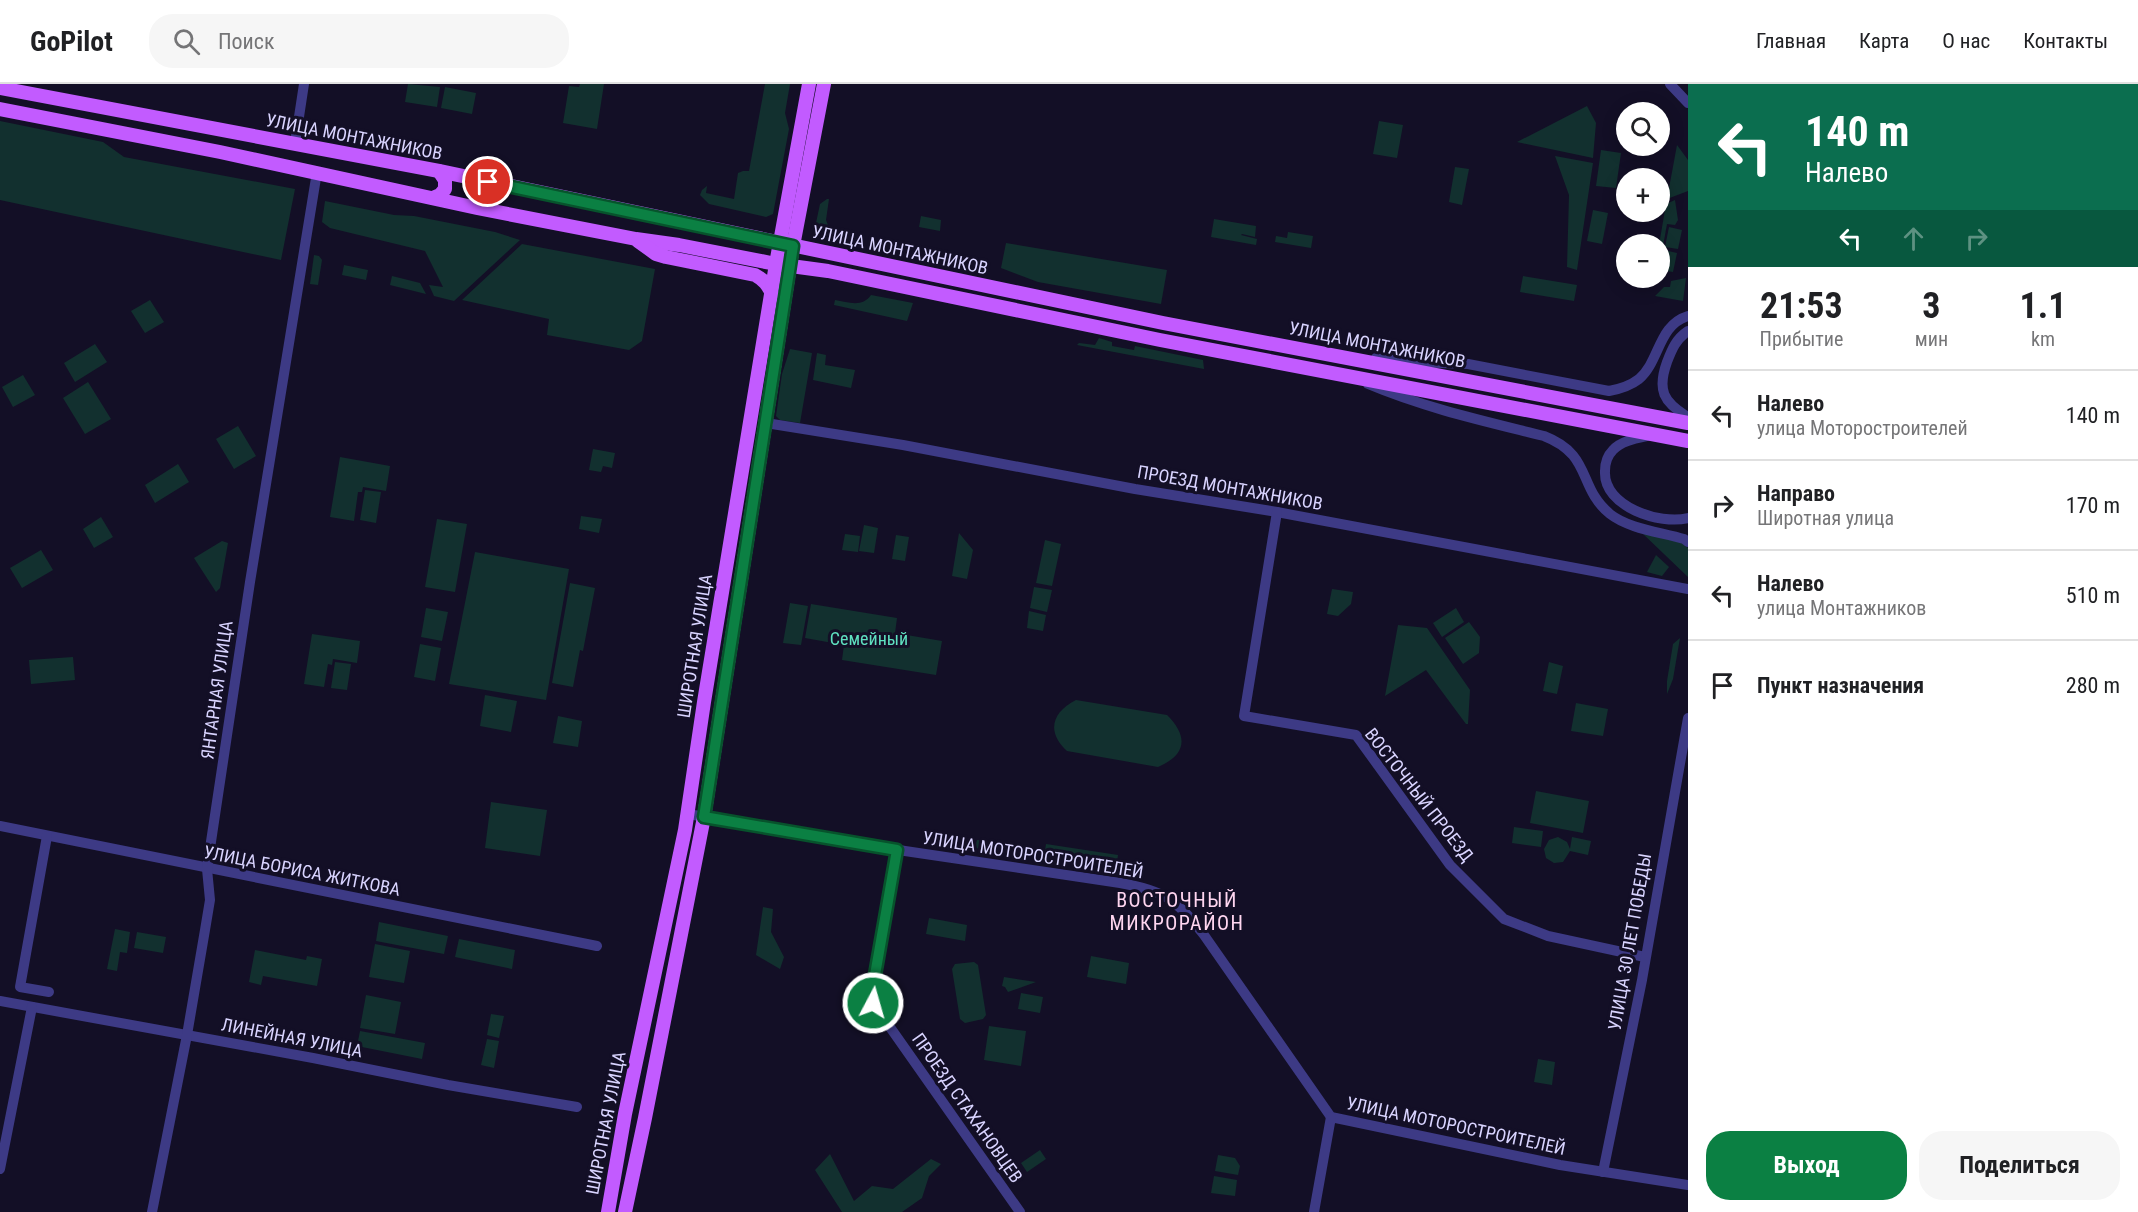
<!DOCTYPE html>
<html lang="ru">
<meta charset="utf-8">
<style>
:root{--surface:#fff;--page:#f6f6f6;--text:#202124;--muted:#757577;--line:#e0e0e0;--accent:#0b8043}
body{margin:0;font-family:"Roboto Condensed",sans-serif;background:var(--page);color:var(--text);height:100vh;display:flex;flex-direction:column;font-size:22px;white-space:nowrap}
*{box-sizing:border-box;margin:0}
p{font-size:20px;color:var(--muted)}
.icon{flex:none;width:33px;height:33px;fill:none;stroke:currentColor;stroke-width:2;stroke-linecap:round;stroke-linejoin:round}
.map{position:relative;flex:1;overflow:hidden}
.drawer{display:flex;flex-direction:column;background:var(--surface);width:450px}
.drawer>*{flex:none}
.top-card{background:#0b6e4f;color:#fff;overflow:hidden}
.controls{position:absolute;left:1616px;top:18px;display:grid;gap:12px}
.controls a{display:grid;place-items:center;width:54px;height:54px;border-radius:50%;background:var(--surface);box-shadow:0 3px 15px #0003;font-size:30px}
.pin{position:absolute;display:grid;place-items:center;width:51px;height:51px;color:#fff;margin:-26px;border:3px solid #fff;border-radius:50%;box-shadow:0 2px 6px #0007}
.me{position:absolute;width:66px;margin:-33px;rotate:6deg;stroke-linejoin:round;filter:drop-shadow(0 0 4px #0008)}
.turn{display:flex;align-items:center;gap:21px;height:126px;padding:0 18px;font-size:27px}
.turn .icon{width:78px;height:78px;stroke-width:2.5}
.turn b{display:block;font-size:42px;line-height:51px}
.lanes{display:flex;align-items:center;height:57px;padding:0 18px;background:#0003;justify-content:center;gap:30px;direction:ltr}
.lanes .off{opacity:.35}
.eta{display:flex;justify-content:space-evenly;align-items:center;height:102px;text-align:center}
.eta b{font-size:36px;font-weight:700;line-height:42px}
.button{display:flex;gap:12px;margin-top:auto;padding:12px 18px}
.button a{flex:1;height:69px;border-radius:24px;background:var(--accent);color:#fff;font-size:24px;font-weight:700;line-height:69px;text-align:center}
.button a+a{background:var(--page);color:var(--text)}
ul{padding:0;list-style:none}
li{display:flex;align-items:center;gap:18px;height:90px;padding:0 18px;border-top:2px solid var(--line)}
li div{flex:1}
li b{display:block;font-size:22px}
li em{font-style:normal}
header{display:flex;align-items:center;gap:36px;box-sizing:border-box;height:84px;padding:0 30px;background:var(--surface);border-bottom:2px solid var(--line)}
header strong{font-size:28px}
nav{display:flex;gap:33px;margin-inline-start:auto;font-size:21px}
.search{width:420px;height:54px;background:var(--page);display:flex;align-items:center;gap:15px;box-sizing:border-box;padding:0 21px;border-radius:24px;color:var(--muted);font-size:22px}
main{display:flex;flex:1;min-height:0}
.map>svg:first-child{display:block}
.green{fill:#12302f}
.lines{fill:none;stroke-linecap:round;stroke-linejoin:round}
.minor{stroke:#3d3a85;stroke-width:10}
.major{stroke:#c25bff;stroke-width:14}
.route-casing{stroke:#07532c;stroke-width:15}
.route{stroke:#0b8043;stroke-width:10}
.labels{text-anchor:middle;stroke-width:6;stroke-linejoin:round;paint-order:stroke}
.street-label{font-size:18px;fill:#d9d4ff;stroke:#130f26}
.park-label{font-size:18px;fill:#5fe0c0;stroke:#130f26}
.neighbourhood-label{font-size:20px;letter-spacing:1.5px;fill:#ffd6f0;stroke:#130f26}
</style>
<header>
<strong>GoPilot</strong>
<div class="search"><svg class="icon" aria-label="search" viewBox="0 0 24 24"><circle cx="10" cy="10" r="6"/><path d="M15 15l6 6"/></svg>Поиск</div>
<nav><a>Главная</a><a>Карта</a><a>О нас</a><a>Контакты</a></nav>
</header>
<main>
<div class="map">
<svg width="1688" height="1128" viewBox="0 0 1688 1128">
<rect width="100%" height="100%" fill="#130f26"/>
<g class="green">
<path d="M 408,0 L 440,3 L 437,23 L 405,18 Z"/>
<path d="M 580,0 L 604,0 L 597,45 L 563,39 L 569,2 L 579,3 Z"/>
<path d="M 765,0 L 790,0 L 785,29 L 789,45 L 773,130 L 766,133 L 709,120 L 700,111 L 702,106 L 707,102 L 706,109 L 734,115 L 738,89 L 743,87 L 749,87 Z"/>
<path d="M 445,3 L 476,9 L 472,30 L 441,24 Z"/>
<path d="M 1587,22 L 1596,39 L 1593,74 L 1517,58 Z"/>
<path d="M 0,37 L 103,58 L 124,73 L 295,105 L 281,176 L 0,116 Z"/>
<path d="M 1379,37 L 1403,41 L 1397,74 L 1373,70 Z"/>
<path d="M 1677,61 L 1688,76 L 1688,107 L 1667,115 Z"/>
<path d="M 1601,66 L 1621,69 L 1616,104 L 1596,102 Z"/>
<path d="M 1555,72 L 1593,79 L 1577,186 L 1567,183 L 1569,111 Z"/>
<path d="M 1455,83 L 1469,85 L 1462,121 L 1449,118 Z"/>
<path d="M 827,115 L 829,115 L 826,136 L 833,154 L 820,149 L 816,139 L 820,120 Z"/>
<path d="M 1675,116 L 1678,136 L 1675,141 L 1667,140 L 1663,162 L 1659,161 L 1666,120 Z"/>
<path d="M 325,117 L 394,131 L 414,132 L 495,148 L 520,156 L 454,217 L 434,212 L 429,201 L 443,203 L 425,167 L 330,144 L 322,138 Z"/>
<path d="M 1593,126 L 1608,129 L 1602,160 L 1587,157 Z"/>
<path d="M 921,132 L 941,136 L 940,147 L 919,143 Z"/>
<path d="M 1214,135 L 1256,142 L 1255,153 L 1242,150 L 1241,151 L 1257,155 L 1256,161 L 1211,153 Z"/>
<path d="M 1669,143 L 1682,146 L 1678,165 L 1665,163 Z"/>
<path d="M 1288,148 L 1313,152 L 1311,164 L 1275,158 L 1276,152 L 1287,154 Z"/>
<path d="M 1006,159 L 1167,186 L 1161,220 L 1038,198 L 1001,184 Z"/>
<path d="M 522,160 L 655,185 L 642,257 L 629,266 L 547,251 L 549,235 L 462,216 Z"/>
<path d="M 1664,166 L 1677,169 L 1673,188 L 1660,186 Z"/>
<path d="M 314,171 L 319,172 L 322,176 L 318,201 L 310,200 Z"/>
<path d="M 344,181 L 368,186 L 366,196 L 342,191 Z"/>
<path d="M 392,192 L 420,199 L 426,210 L 390,201 Z"/>
<path d="M 1523,192 L 1577,201 L 1574,217 L 1520,208 Z"/>
<path d="M 1686,194 L 1683,217 L 1655,212 L 1664,203 L 1670,203 L 1671,197 Z"/>
<path d="M 871,211 L 913,219 L 907,237 L 834,221 L 835,216 C 848,218 862,224 871,211 Z"/>
<path d="M 150,216 L 164,238 L 145,249 L 131,227 Z"/>
<path d="M 1099,254 L 1112,258 L 1112,262 L 1134,266 L 1135,262 L 1203,276 L 1204,285 L 1077,261 L 1079,259 L 1095,261 Z"/>
<path d="M 95,260 L 107,278 L 75,298 L 64,279 Z"/>
<path d="M 790,265 L 812,269 L 800,339 L 780,336 L 776,332 L 782,290 Z"/>
<path d="M 817,269 L 826,271 L 825,281 L 855,286 L 851,304 L 813,296 Z"/>
<path d="M 23,291 L 35,311 L 13,323 L 2,303 Z"/>
<path d="M 88,298 L 111,335 L 85,350 L 63,314 Z"/>
<path d="M 238,342 L 256,372 L 234,385 L 216,355 Z"/>
<path d="M 593,365 L 615,369 L 612,384 L 603,382 L 601,388 L 589,386 Z"/>
<path d="M 340,373 L 390,382 L 386,407 L 363,403 L 362,408 L 358,408 L 354,437 L 330,433 Z"/>
<path d="M 178,380 L 189,398 L 155,419 L 145,401 Z"/>
<path d="M 365,406 L 381,408 L 376,439 L 360,436 Z"/>
<path d="M 581,432 L 602,435 L 599,449 L 579,445 Z"/>
<path d="M 101,433 L 113,453 L 94,464 L 83,445 Z"/>
<path d="M 437,435 L 467,440 L 455,508 L 425,503 Z"/>
<path d="M 864,441 L 878,444 L 874,469 L 859,467 Z"/>
<path d="M 1640,447 L 1680,458 L 1688,464 L 1688,493 Z"/>
<path d="M 959,449 L 973,466 L 967,495 L 952,492 Z"/>
<path d="M 845,450 L 860,452 L 858,468 L 842,466 Z"/>
<path d="M 896,451 L 909,453 L 905,477 L 892,475 Z"/>
<path d="M 1045,456 L 1061,460 L 1052,502 L 1036,499 Z"/>
<path d="M 222,457 L 228,459 L 220,504 L 216,508 L 194,474 Z"/>
<path d="M 41,466 L 53,486 L 22,504 L 10,484 Z"/>
<path d="M 475,468 L 569,485 L 546,616 L 449,600 Z"/>
<path d="M 1656,471 L 1669,483 L 1662,492 L 1647,488 Z"/>
<path d="M 570,499 L 595,504 L 583,567 L 580,566 L 573,603 L 552,599 Z"/>
<path d="M 1034,503 L 1052,506 L 1047,528 L 1030,524 Z"/>
<path d="M 1332,505 L 1353,508 L 1351,520 L 1338,532 L 1327,530 Z"/>
<path d="M 790,519 L 808,522 L 801,561 L 783,559 Z"/>
<path d="M 811,520 L 897,534 L 895,549 L 942,557 L 936,591 L 842,576 L 844,561 L 805,554 Z"/>
<path d="M 426,524 L 448,528 L 442,557 L 421,553 Z"/>
<path d="M 1456,524 L 1464,538 L 1442,553 L 1433,539 Z"/>
<path d="M 1029,527 L 1046,531 L 1043,547 L 1027,544 Z"/>
<path d="M 1469,538 L 1480,553 L 1479,569 L 1463,580 L 1445,554 Z"/>
<path d="M 1398,541 L 1427,544 L 1470,606 L 1468,640 L 1466,640 L 1426,586 L 1385,612 Z"/>
<path d="M 312,550 L 360,557 L 357,579 L 333,575 L 332,581 L 328,580 L 324,603 L 304,600 Z"/>
<path d="M 1680,554 L 1673,595 L 1667,610 L 1667,597 L 1673,560 Z"/>
<path d="M 420,560 L 441,564 L 435,597 L 414,593 Z"/>
<path d="M 73,573 L 75,596 L 31,600 L 29,576 Z"/>
<path d="M 335,578 L 351,580 L 347,606 L 331,604 Z"/>
<path d="M 1549,578 L 1563,582 L 1557,610 L 1543,607 Z"/>
<path d="M 485,611 L 517,617 L 511,648 L 480,642 Z"/>
<path d="M 1076,616 L 1167,631 C 1189,653 1186,671 1158,683 L 1067,667 C 1046,648 1052,628 1076,616 Z"/>
<path d="M 1576,619 L 1608,625 L 1603,652 L 1571,647 Z"/>
<path d="M 558,632 L 582,637 L 578,663 L 553,659 Z"/>
<path d="M 1536,707 L 1589,717 L 1583,749 L 1530,739 Z"/>
<path d="M 491,718 L 547,726 L 540,772 L 485,764 Z"/>
<path d="M 1514,743 L 1543,747 L 1541,763 L 1512,759 Z"/>
<path d="M 1558,753 L 1567,758 L 1570,765 L 1572,753 L 1591,757 L 1588,771 L 1570,767 L 1563,778 L 1554,779 L 1546,774 L 1544,765 L 1549,756 Z"/>
<path d="M 977,756 L 1012,759 L 1010,769 L 975,764 Z"/>
<path d="M 1046,760 L 1118,771 L 1116,785 L 1044,773 Z"/>
<path d="M 763,823 L 773,825 L 771,848 L 784,873 L 780,885 L 756,871 Z"/>
<path d="M 929,834 L 967,841 L 965,857 L 926,850 Z"/>
<path d="M 379,838 L 448,852 L 444,870 L 376,857 Z"/>
<path d="M 115,845 L 130,848 L 127,869 L 120,868 L 117,887 L 107,885 Z"/>
<path d="M 137,848 L 166,853 L 163,869 L 134,864 Z"/>
<path d="M 459,855 L 515,866 L 512,885 L 455,873 Z"/>
<path d="M 375,860 L 410,867 L 404,899 L 369,893 Z"/>
<path d="M 255,866 L 306,876 L 307,872 L 322,875 L 317,902 L 263,892 L 261,901 L 249,898 Z"/>
<path d="M 1091,872 L 1129,879 L 1126,900 L 1087,893 Z"/>
<path d="M 974,878 L 978,881 L 986,931 L 983,935 L 965,939 L 960,935 L 952,885 L 955,880 Z"/>
<path d="M 1004,893 L 1036,898 L 1008,908 L 1005,903 L 1002,902 Z"/>
<path d="M 1021,909 L 1043,913 L 1040,929 L 1018,925 Z"/>
<path d="M 366,911 L 401,918 L 395,950 L 360,944 Z"/>
<path d="M 491,930 L 504,932 L 499,954 L 487,951 Z"/>
<path d="M 989,942 L 1026,947 L 1021,982 L 984,976 Z"/>
<path d="M 360,947 L 425,959 L 422,975 L 357,962 Z"/>
<path d="M 487,955 L 499,957 L 494,984 L 481,981 Z"/>
<path d="M 1538,975 L 1555,978 L 1552,1001 L 1534,998 Z"/>
<path d="M 1040,1066 L 1046,1075 L 1027,1088 L 1021,1079 Z"/>
<path d="M 830,1070 L 854,1117 L 872,1102 L 893,1105 L 931,1075 L 941,1080 L 929,1092 L 922,1114 L 902,1128 L 842,1128 L 815,1086 Z"/>
<path d="M 1218,1071 L 1235,1074 L 1240,1082 L 1238,1091 L 1215,1087 Z"/>
<path d="M 1214,1092 L 1237,1096 L 1235,1112 L 1211,1109 Z"/>
</g>
<g class="lines">
<g class="minor">
<path d="M 1670,0 L 1688,19"/>
<path d="M 295,59 L 304,0"/>
<path d="M 1688,247 C 1676,255 1672,265 1667,278 C 1657,306 1663,318 1688,333"/>
<path d="M 1376,274 L 1415,278 L 1468,280 L 1609,307 C 1620,305 1630,302 1639,295 C 1660,277 1658,241 1688,232"/>
<path d="M 1368,300 C 1425,324 1484,337 1544,352 C 1593,371 1577,403 1610,430 C 1629,445 1661,448 1684,455 L 1688,458"/>
<path d="M 766,339 L 903,361 L 1135,405 L 1277,428 L 1688,505"/>
<path d="M 1652,351 C 1639,354 1622,356 1613,366 C 1607,372 1605,379 1605,387 C 1603,423 1660,441 1688,434"/>
<path d="M 1277,428 L 1244,632 L 1356,651 L 1450,781 L 1504,835 L 1548,852 L 1645,873"/>
<path d="M 688,730 L 905,767 L 1120,799 C 1165,807 1176,815 1204,851 L 1331,1033 L 1560,1081 L 1688,1101"/>
<path d="M 0,742 L 597,862"/>
<path d="M 47,752 L 20,903 L 49,908"/>
<path d="M 897,766 L 872,908 L 873,919 L 1020,1128"/>
<path d="M 0,917 L 313,974 L 448,1001 L 577,1023"/>
<path d="M 0,1085 L 32,923"/>
<path d="M 1603,1088 L 1642,896 L 1688,634"/>
<path d="M 152,1128 L 187,951 L 205,846 L 210,816 L 207,785 L 209,771 L 250,498 L 317,88"/>
<path d="M 1314,1128 L 1331,1033"/>
</g>
<g class="major">
<path d="M 0,4 L 439,87 L 1163,239 L 1688,339"/>
<path d="M 0,25 L 220,68 L 477,124 L 636,155 L 679,161 L 776,180 L 828,187 L 1160,256 L 1688,357"/>
<path d="M 433,114 L 440,111 L 445,105 L 445,96 L 439,87"/>
<path d="M 638,157 L 656,170 L 666,173 L 755,191 C 764,196 768,201 772,210"/>
<path d="M 608,1128 L 625,1030 L 685,746 L 704,618 L 776,180 L 809,0"/>
<path d="M 625,1128 L 645,1034 L 704,733 L 793,162 L 824,0"/>
</g>
</g>
<g class="lines">
<defs>
<path id="route" d="M 488,98 L 793,162 L 704,733 L 897,766 L 872,908 L 873,919"/>
</defs>
<use href="#route" class="route-casing"/>
<use href="#route" class="route"/>
</g>
<g class="labels">
<g class="street-label">
<text transform="translate(354 53) rotate(11)" y="6">УЛИЦА МОНТАЖНИКОВ</text>
<text transform="translate(900 166) rotate(12)" y="6">УЛИЦА МОНТАЖНИКОВ</text>
<text transform="translate(1377 261) rotate(11)" y="6">УЛИЦА МОНТАЖНИКОВ</text>
<text transform="translate(1230 404) rotate(10)" y="6">ПРОЕЗД МОНТАЖНИКОВ</text>
<text transform="translate(695 562) rotate(-81)" y="6">ШИРОТНАЯ УЛИЦА</text>
<text transform="translate(217 606) rotate(-82)" y="6">ЯНТАРНАЯ УЛИЦА</text>
<text transform="translate(1419 711) rotate(52)" y="6">ВОСТОЧНЫЙ ПРОЕЗД</text>
<text transform="translate(1033 771) rotate(9)" y="6">УЛИЦА МОТОРОСТРОИТЕЛЕЙ</text>
<text transform="translate(302 787) rotate(11)" y="6">УЛИЦА БОРИСА ЖИТКОВА</text>
<text transform="translate(1630 858) rotate(-80)" y="6">УЛИЦА 30 ЛЕТ ПОБЕДЫ</text>
<text transform="translate(292 954) rotate(11)" y="6">ЛИНЕЙНАЯ УЛИЦА</text>
<text transform="translate(967 1024) rotate(55)" y="6">ПРОЕЗД СТАХАНОВЦЕВ</text>
<text transform="translate(606 1039) rotate(-79)" y="6">ШИРОТНАЯ УЛИЦА</text>
<text transform="translate(1456 1042) rotate(12)" y="6">УЛИЦА МОТОРОСТРОИТЕЛЕЙ</text>
</g>
<g class="park-label">
<text x="869" y="561">Семейный</text>
</g>
<g class="neighbourhood-label">
<text x="1177" y="823">ВОСТОЧНЫЙ<tspan x="1177" dy="23">МИКРОРАЙОН</tspan></text>
</g>
</g>
</svg>
<div class="controls">
<a><svg class="icon" aria-label="search" viewBox="0 0 24 24"><circle cx="10" cy="10" r="6"/><path d="M15 15l6 6"/></svg></a>
<a>+</a>
<a>−</a>
</div>
<div class="pin" style="left:488px;top:98px;background:#d93025"><svg class="icon" aria-label="arrive" viewBox="0 0 24 24"><path d="M6 21V4h12l-3 4 3 4H6"/></svg></div>
<svg class="me" style="left:873px;top:919px" viewBox="-20 -20 40 40"><circle r="17" fill="#0b8043" stroke="#fff" stroke-width="3"/><path d="M0-11L8 9 0 5-8 9z" fill="#fff"/></svg>
</div>
<section class="drawer">
<div class="top-card">
<div class="turn"><svg class="icon" aria-label="left" viewBox="0 0 24 24"><path d="M17 20v-9H6M10 6l-5 5 5 5"/></svg><div><b>140 m</b>Налево</div></div>
<div class="lanes"><svg class="icon" aria-label="left" viewBox="0 0 24 24"><path d="M17 20v-9H6M10 6l-5 5 5 5"/></svg><svg class="icon off" aria-label="ahead" viewBox="0 0 24 24"><path d="M12 20V5M6 11l6-6 6 6"/></svg><svg class="icon off" aria-label="right" viewBox="0 0 24 24"><path d="M7 20v-9h11M14 6l5 5-5 5"/></svg></div>
</div>
<div class="eta">
<div><b>21:53</b><p>Прибытие</p></div>
<div><b>3</b><p>мин</p></div>
<div><b>1.1</b><p>km</p></div>
</div>
<ul>
<li><svg class="icon" aria-label="left" viewBox="0 0 24 24"><path d="M17 20v-9H6M10 6l-5 5 5 5"/></svg><div><b>Налево</b><p>улица Моторостроителей</p></div><em>140 m</em></li>
<li><svg class="icon" aria-label="right" viewBox="0 0 24 24"><path d="M7 20v-9h11M14 6l5 5-5 5"/></svg><div><b>Направо</b><p>Широтная улица</p></div><em>170 m</em></li>
<li><svg class="icon" aria-label="left" viewBox="0 0 24 24"><path d="M17 20v-9H6M10 6l-5 5 5 5"/></svg><div><b>Налево</b><p>улица Монтажников</p></div><em>510 m</em></li>
<li><svg class="icon" aria-label="arrive" viewBox="0 0 24 24"><path d="M6 21V4h12l-3 4 3 4H6"/></svg><div><b>Пункт назначения</b></div><em>280 m</em></li>
</ul>
<div class="button"><a>Выход</a><a>Поделиться</a></div>
</section>
</main>
